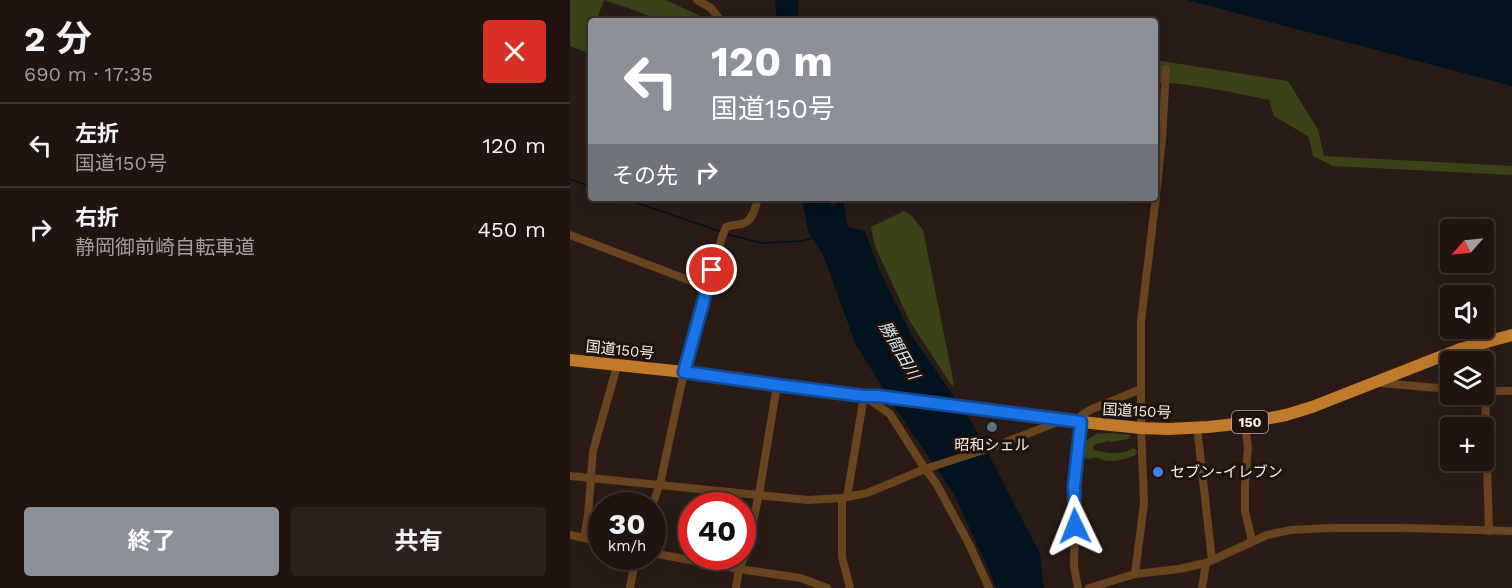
<!DOCTYPE html>
<html lang="ja">
<meta charset="utf-8">
<style>
:root{--surface:#201410;--page:#2d211e;--text:#f1f3f6;--muted:#a29e9f;--line:#3d3330;--accent:#8c9099}
body{margin:0;font-family:"Work Sans","Noto Sans JP",sans-serif;background:var(--page);color:var(--text);height:100vh;display:flex;flex-direction:column;font-size:22px;white-space:nowrap}
*{box-sizing:border-box;margin:0}
p{font-size:20px;color:var(--muted)}
.icon{flex:none;width:33px;height:33px;fill:none;stroke:currentColor;stroke-width:2;stroke-linecap:round;stroke-linejoin:round}
.map{position:relative;flex:1;overflow:hidden}
.sheet{display:flex;flex-direction:column;background:var(--surface);width:570px}
.sheet>*{flex:none}
.top-card{position:absolute;left:18px;top:18px;width:570px;height:183px;border-radius:6px;box-shadow:0 3px 15px #0003,0 0 0 2px var(--line);background:#8c9099;color:#fff;overflow:hidden}
.needle{width:39px;rotate:243deg}
.controls{position:absolute;left:870px;top:219px;display:grid;gap:12px}
.controls a{display:grid;place-items:center;width:54px;height:54px;border-radius:6px;background:var(--surface);box-shadow:0 3px 15px #0003,0 0 0 2px var(--line);font-size:30px}
.speed{position:absolute;left:18px;top:492px;display:flex;gap:12px;font-size:30px;font-weight:700;text-align:center}
.speed>*{display:grid;place-content:center;width:78px;height:78px;border-radius:50%;background:var(--surface);box-shadow:0 3px 15px #0003,0 0 0 2px var(--line);line-height:1}
.speed small{font-size:15px;font-weight:400}
.speed .limit{border:9px solid #d22;background:#fff;color:#111}
.pin{position:absolute;display:grid;place-items:center;width:51px;height:51px;color:#fff;margin:-26px;border:3px solid #fff;border-radius:50%;box-shadow:0 2px 6px #0007}
.me{position:absolute;width:66px;margin:-33px;rotate:358deg;stroke-linejoin:round;filter:drop-shadow(0 0 4px #0008)}
.turn{display:flex;align-items:center;gap:21px;height:126px;padding:0 24px;font-size:27px}
.turn .icon{width:78px;height:78px;stroke-width:2.5}
.turn b{display:block;font-size:42px;line-height:51px}
.then{display:flex;align-items:center;height:57px;padding:0 24px;background:#0003;gap:12px;font-size:22px}
.round{display:grid;place-items:center;flex:none;width:63px;height:63px;border-radius:6px;background:var(--page)}
.head{display:flex;align-items:center;justify-content:space-between;height:102px;padding:0 24px}
h1{font-size:36px;font-weight:700;line-height:45px}
.cta{display:flex;gap:12px;margin-top:auto;padding:12px 24px}
.cta a{flex:1;height:69px;border-radius:6px;background:var(--accent);color:#fff;font-size:24px;font-weight:700;line-height:69px;text-align:center}
.cta a+a{background:var(--page);color:var(--text)}
ul{padding:0;list-style:none}
li{display:flex;align-items:center;gap:18px;height:84px;padding:0 24px;border-top:2px solid var(--line)}
li div{flex:1}
li b{display:block;font-size:22px}
li em{font-style:normal}
main{display:flex;flex:1;min-height:0}
.map>svg:first-child{display:block}
.green{fill:#3c4218}
.water{fill:#00131f}
.lines{fill:none;stroke-linecap:round;stroke-linejoin:round}
.stream{stroke:#00131f;stroke-width:1.5}
.river{stroke:#00131f;stroke-width:10}
.minor{stroke:#68441f;stroke-width:8}
.highway{stroke:#c1792a;stroke-width:12}
.route-casing{stroke:#114b97;stroke-width:15}
.route{stroke:#1a73e8;stroke-width:10}
.service-dot{fill:#5c6f8a;stroke:#20120d;stroke-width:2}
.shop-dot{fill:#3f7fe0;stroke:#20120d;stroke-width:2}
.labels{text-anchor:middle;stroke-width:6;stroke-linejoin:round;paint-order:stroke}
.shield{fill:#20120d;stroke:#b6aba7;stroke-width:1.5}
.shield-label{font-size:14px;font-weight:bold;fill:#f7ece9}
.street-label{font-size:15px;fill:#f7ece9;stroke:#20120d}
.poi-label{font-size:15px;fill:#f7ece9;stroke:#20120d}
.water-label{font-size:16px;font-style:italic;fill:#d3e7f2;stroke:#20120d}
</style>
<main>
<section class="sheet">
<div class="head"><div><h1>2 分</h1><p>690 m · 17:35</p></div><a class="round" style="background:#d93025;color:#fff"><svg class="icon" aria-label="close" viewBox="0 0 24 24"><path d="M6 6l12 12M18 6L6 18"/></svg></a></div>
<ul>
<li><svg class="icon" aria-label="left" viewBox="0 0 24 24"><path d="M17 20v-9H6M10 6l-5 5 5 5"/></svg><div><b>左折</b><p>国道150号</p></div><em>120 m</em></li>
<li><svg class="icon" aria-label="right" viewBox="0 0 24 24"><path d="M7 20v-9h11M14 6l5 5-5 5"/></svg><div><b>右折</b><p>静岡御前崎自転車道</p></div><em>450 m</em></li>
</ul>
<div class="cta"><a>終了</a><a>共有</a></div>
</section>
<div class="map">
<svg width="942" height="588" viewBox="0 0 942 588">
<rect width="100%" height="100%" fill="#2a1b16"/>
<g class="green">
<path d="M 0,0 L 96,0 L 132,17 L 138,21 L 92,21 L 58,8 L 34,0 L 26,21 L 21,21 L 21,32 L 17,42 L 21,43 L 21,54 L 0,46 Z"/>
<path d="M 585,60 L 718,81 L 748,130 L 754,156 L 942,166 L 942,175 L 763,166 L 743,156 L 739,137 L 704,116 L 699,100 C 661,92 624,84 585,82 Z"/>
<path d="M 334,211 L 341,215 L 353,230 L 384,384 L 382,386 L 339,320 L 305,246 L 301,227 Z"/>
<path d="M 539,433 L 561,435 L 558,439 L 541,442 L 538,441 C 533,444 528,442 523,446 L 524,450 C 537,454 553,455 564,448 L 567,452 L 567,454 C 557,459 543,463 532,460 C 531,460 530,458 528,458 C 521,457 521,461 513,457 L 514,442 L 526,434 Z"/>
</g>
<g class="water">
<path d="M 212,0 L 228,0 L 228,21 L 211,21 Z"/>
<path d="M 617,0 L 942,0 L 942,86 Z"/>
<path d="M 232,198 L 259,198 L 262,207 L 273,200 L 278,227 L 295,231 L 309,269 L 342,336 L 404,426 L 470,554 L 474,588 L 426,588 L 418,568 L 384,494 L 328,412 L 286,345 L 253,255 L 238,231 Z"/>
</g>
<g class="lines">
<g class="stream">
<path d="M 0,179 L 21,187"/>
<path d="M 53,198 L 152,232"/>
<path d="M 156,234 L 192,243 L 231,241 L 243,238"/>
</g>
<path class="river" d="M 210,0 L 212,21"/>
<g class="minor">
<path d="M 127,0 L 141,8 L 151,21"/>
<path d="M 0,235 L 137,287"/>
<path d="M 915,342 L 915,391 L 919,531"/>
<path d="M 810,383 L 880,389"/>
<path d="M 914,391 L 942,391"/>
<path d="M 675,423 L 678,448 L 675,485 L 675,511 L 682,541"/>
<path d="M 627,427 L 642,560"/>
<path d="M 0,476 L 238,500 L 272,498 L 297,493 L 355,469 L 426,446 L 490,421"/>
<path d="M 277,497 L 294,396 L 320,414 L 355,469 L 366,483 L 399,544 L 419,588"/>
<path d="M 272,498 L 272,557 L 280,588"/>
<path d="M 82,506 L 90,484 L 114,372 L 152,237 L 156,227 C 162,225 166,225 172,224 C 183,221 185,208 188,198"/>
<path d="M 0,535 L 32,542"/>
<path d="M 14,538 L 18,516 L 23,451 L 47,366"/>
<path d="M 82,553 L 169,569 L 231,578 L 257,588"/>
<path d="M 565,574 L 574,503 L 571,428 L 571,321 L 586,196 L 592,139 L 596,69"/>
<path d="M 60,588 L 66,556"/>
<path d="M 166,588 L 169,569 L 177,551 L 189,494 L 207,385"/>
<path d="M 508,588 L 504,567 L 505,526 L 504,486 L 512,415 L 522,409 L 571,389"/>
<path d="M 519,588 L 565,574 L 609,569 L 636,563 L 697,535 L 721,530 L 759,528 L 835,528 L 942,531"/>
<path d="M 632,588 L 636,563"/>
</g>
<path class="highway" d="M 0,360 L 114,372 L 207,385 L 294,396 L 308,396 L 511,422 L 571,428 L 598,429 L 638,427 L 675,423 L 716,415 L 742,407 L 890,349 L 942,335"/>
</g>
<g class="lines">
<defs>
<path id="route" d="M 142,270 L 114,372 L 207,385 L 294,396 L 308,396 L 511,422 L 504,486 L 505,526"/>
</defs>
<use href="#route" class="route-casing"/>
<use href="#route" class="route"/>
</g>
<circle class="service-dot" cx="422" cy="427" r="6"/>
<circle class="shop-dot" cx="588" cy="472" r="6"/>
<g class="labels">
<rect class="shield" x="662" y="411" width="36" height="22" rx="4.5"/>
<g class="shield-label">
<text x="680" y="427">150</text>
</g>
<g class="street-label">
<text transform="translate(50 350) rotate(6)" y="5">国道150号</text>
<text transform="translate(567 411) rotate(3)" y="5">国道150号</text>
</g>
<g class="poi-label">
<text x="422" y="450">昭和シェル</text>
<text x="600" y="477" text-anchor="start">セブン-イレブン</text>
</g>
<g class="water-label">
<text transform="translate(330 350) rotate(60)" y="6">勝間田川</text>
</g>
</g>
</svg>
<div class="controls">
<a><svg class="needle" viewBox="-14 -14 28 28"><path d="M0-13l5 13h-10z" fill="#e53935"/><path d="M0 13l5-13h-10z" fill="#a29e9f"/></svg></a>
<a><svg class="icon" aria-label="sound" viewBox="0 0 24 24"><path d="M4 9h4l5-4v14l-5-4H4zM17 9q2 3 0 6"/></svg></a>
<a><svg class="icon" aria-label="layers" viewBox="0 0 24 24"><path d="M12 4l9 5-9 5-9-5zM3 14l9 5 9-5"/></svg></a>
<a>+</a>
</div>
<div class="speed"><div>30<small>km/h</small></div><div class="limit">40</div></div>
<div class="pin" style="left:142px;top:270px;background:#d93025"><svg class="icon" aria-label="arrive" viewBox="0 0 24 24"><path d="M6 21V4h12l-3 4 3 4H6"/></svg></div>
<svg class="me" style="left:505px;top:526px" viewBox="-20 -20 40 40"><path d="M0-17L14 15 0 8-14 15z" fill="#1a73e8" stroke="#fff" stroke-width="4"/></svg>
<div class="top-card">
<div class="turn"><svg class="icon" aria-label="left" viewBox="0 0 24 24"><path d="M17 20v-9H6M10 6l-5 5 5 5"/></svg><div><b>120 m</b>国道150号</div></div>
<div class="then">その先<svg class="icon" aria-label="right" viewBox="0 0 24 24"><path d="M7 20v-9h11M14 6l5 5-5 5"/></svg></div>
</div>
</div>
</main>
